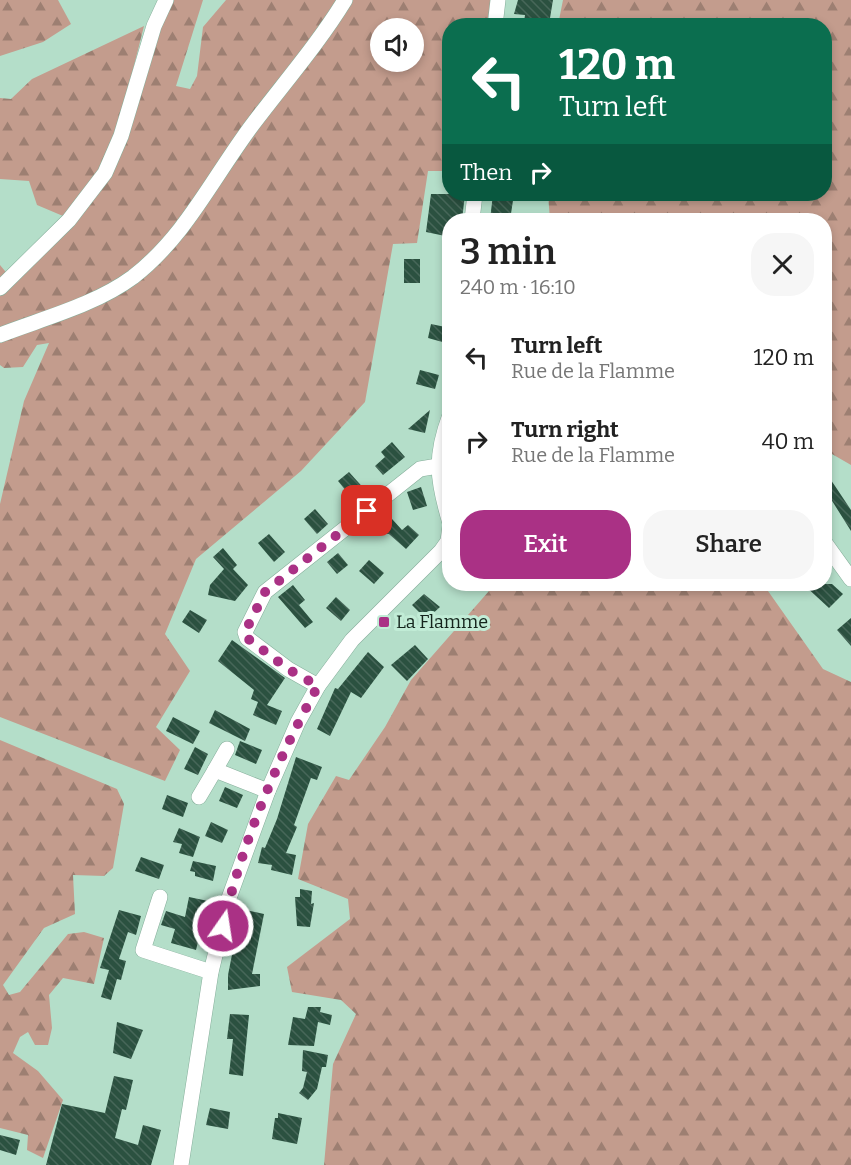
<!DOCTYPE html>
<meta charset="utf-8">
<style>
:root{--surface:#fff;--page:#f6f6f6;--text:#222;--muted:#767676;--accent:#aa3185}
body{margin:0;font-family:Bitter,serif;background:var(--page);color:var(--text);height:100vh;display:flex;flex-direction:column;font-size:22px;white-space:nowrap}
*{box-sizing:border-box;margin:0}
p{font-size:20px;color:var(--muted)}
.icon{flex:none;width:33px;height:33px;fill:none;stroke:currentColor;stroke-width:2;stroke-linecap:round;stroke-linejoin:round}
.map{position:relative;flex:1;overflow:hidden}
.sheet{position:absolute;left:442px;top:213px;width:390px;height:378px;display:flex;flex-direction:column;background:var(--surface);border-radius:24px;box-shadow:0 3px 9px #0003}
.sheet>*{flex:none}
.banner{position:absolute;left:442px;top:18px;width:390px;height:183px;border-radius:24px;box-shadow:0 3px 9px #0003;background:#0b6e4f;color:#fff;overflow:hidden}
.buttons{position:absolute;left:370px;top:18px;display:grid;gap:12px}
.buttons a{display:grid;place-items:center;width:54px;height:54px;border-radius:50%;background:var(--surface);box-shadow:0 3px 9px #0003;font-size:30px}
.pin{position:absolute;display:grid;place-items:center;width:51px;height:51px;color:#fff;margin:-26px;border-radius:12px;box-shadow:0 3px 9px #0006}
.me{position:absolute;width:66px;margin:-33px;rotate:13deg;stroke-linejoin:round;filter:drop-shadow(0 0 4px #0008)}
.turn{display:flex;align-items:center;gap:21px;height:126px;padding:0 18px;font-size:27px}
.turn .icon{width:78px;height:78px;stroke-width:2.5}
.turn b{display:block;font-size:42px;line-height:51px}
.then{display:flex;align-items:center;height:57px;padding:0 18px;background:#0003;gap:12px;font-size:22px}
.round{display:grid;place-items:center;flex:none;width:63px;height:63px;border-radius:24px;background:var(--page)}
.head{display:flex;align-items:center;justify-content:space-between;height:102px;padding:0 18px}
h1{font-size:36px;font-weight:600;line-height:45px}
.button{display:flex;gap:12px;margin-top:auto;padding:12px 18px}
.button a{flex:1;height:69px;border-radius:24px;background:var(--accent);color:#fff;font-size:24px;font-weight:600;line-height:69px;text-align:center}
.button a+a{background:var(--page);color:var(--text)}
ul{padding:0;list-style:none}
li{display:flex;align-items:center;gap:18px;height:84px;padding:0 18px}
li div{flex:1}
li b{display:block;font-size:22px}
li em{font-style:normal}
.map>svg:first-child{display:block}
.forest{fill:url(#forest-firs);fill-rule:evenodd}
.building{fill:url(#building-back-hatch)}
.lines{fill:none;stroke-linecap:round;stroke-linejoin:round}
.street-casing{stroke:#85ae9a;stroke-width:16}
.street{stroke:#fff;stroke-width:15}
.route{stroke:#aa3185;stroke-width:10;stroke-dasharray:0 18}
.poi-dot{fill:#aa3185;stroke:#c1ecd6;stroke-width:2}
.labels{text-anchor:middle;stroke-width:6;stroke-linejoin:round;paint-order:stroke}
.poi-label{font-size:18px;fill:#14241c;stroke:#c1ecd6;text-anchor:start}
</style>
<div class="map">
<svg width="851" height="1165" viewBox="0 0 851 1165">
<defs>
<pattern id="forest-firs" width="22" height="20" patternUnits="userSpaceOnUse" patternTransform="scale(1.5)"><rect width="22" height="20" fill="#c39c8d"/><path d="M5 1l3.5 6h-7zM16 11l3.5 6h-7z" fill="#9d7f72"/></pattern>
<pattern id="building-back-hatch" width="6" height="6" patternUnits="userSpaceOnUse" patternTransform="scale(1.5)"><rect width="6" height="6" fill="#2b5140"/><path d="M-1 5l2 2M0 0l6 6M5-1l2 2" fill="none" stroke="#476759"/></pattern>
</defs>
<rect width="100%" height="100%" fill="#b4dec9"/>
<g class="forest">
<path d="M 0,0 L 58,0 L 71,24 L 43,42 L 0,56 Z"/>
<path d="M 172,0 L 203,0 L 176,86 L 190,89 L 197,76 L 203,27 L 226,0 L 491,0 L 487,25 L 450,26 L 450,171 L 428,171 L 417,243 L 393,244 L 365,402 L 301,471 L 196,559 L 165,634 L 190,671 L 156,727 L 180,750 L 165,781 L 0,717 L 0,504 L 24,401 L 49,343 L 37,345 L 23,367 L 4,368 L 0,365 L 0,265 L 14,282 L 77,219 ZM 381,28 L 414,28 L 414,62 L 381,62 Z"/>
<path d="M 563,0 L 851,0 L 851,465 L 825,450 L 825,220 L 550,220 L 548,194 L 825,194 L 825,26 L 558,25 Z"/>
<path d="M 144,26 L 118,129 L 97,176 L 63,216 L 37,205 L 29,181 L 0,179 L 0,98 L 11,99 L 32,79 Z"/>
<path d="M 513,584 L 750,584 L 768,591 L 823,669 L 851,682 L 851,1165 L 324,1165 L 333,1064 L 356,1014 L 341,1000 L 292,992 L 287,967 L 350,919 L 348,899 L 298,879 L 308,824 L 336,776 L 349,780 L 385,727 L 411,680 L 489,591 Z"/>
<path d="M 0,740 L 117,789 L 124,804 L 113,868 L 104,876 L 73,875 L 75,914 L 44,928 L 3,985 L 9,995 L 20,992 L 68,934 L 84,932 L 104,938 L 94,984 L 63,978 L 49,995 L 52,1028 L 48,1045 L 35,1045 L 28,1032 L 20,1037 L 13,1053 L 38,1071 L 63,1100 L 43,1158 L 27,1150 L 28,1135 L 0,1128 Z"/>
</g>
<g class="building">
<path d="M 518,0 L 553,0 L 549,24 L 524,22 L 525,15 L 514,14 Z"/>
<path d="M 431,194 L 465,194 L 462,220 L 450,220 L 450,237 L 426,232 Z"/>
<path d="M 493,194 L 514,194 L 510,220 L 490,220 Z"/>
<rect x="404" y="259" width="16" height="24"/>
<path d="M 431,324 L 450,328 L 446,343 L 428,338 Z"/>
<path d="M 420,370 L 439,375 L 435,389 L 416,384 Z"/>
<path d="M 430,410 L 425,433 L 408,429 Z"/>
<path d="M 392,442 L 405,457 L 383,475 L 375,466 L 385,457 L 381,452 Z"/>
<path d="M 825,471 L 851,510 L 851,531 L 829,496 L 825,499 Z"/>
<path d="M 349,472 L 367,492 L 355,502 L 338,481 Z"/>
<path d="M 421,487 L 427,506 L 413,510 L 407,492 Z"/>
<path d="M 315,509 L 328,524 L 317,534 L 304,519 Z"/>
<path d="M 384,510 L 402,530 L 408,525 L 419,535 L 406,549 L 389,534 L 383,533 L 372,519 Z"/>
<path d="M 269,534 L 285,552 L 274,562 L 258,543 Z"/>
<path d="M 223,548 L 237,565 L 233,569 L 248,585 L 235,601 L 208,595 L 210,585 L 224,569 L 213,557 Z"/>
<path d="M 338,553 L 348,565 L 337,574 L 327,562 Z"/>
<path d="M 369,560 L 384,573 L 374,584 L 359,571 Z"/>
<path d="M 803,584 L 832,584 L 843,594 L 829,608 Z"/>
<path d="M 293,585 L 305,600 L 299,605 L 313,622 L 305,628 L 278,597 Z"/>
<path d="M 424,594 L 440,607 L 429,617 L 427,614 L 424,617 L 412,605 Z"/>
<path d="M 336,597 L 350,610 L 341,621 L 326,608 Z"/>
<path d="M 190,610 L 207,620 L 199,633 L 182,622 Z"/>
<path d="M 851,618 L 851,646 L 837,630 Z"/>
<path d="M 232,640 L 285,678 L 267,705 L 282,711 L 276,725 L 253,715 L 258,702 L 251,699 L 254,690 L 218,661 Z"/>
<path d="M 415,645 L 428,659 L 407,681 L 391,665 Z"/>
<path d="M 368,652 L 384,667 L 361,698 L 351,692 L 330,736 L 317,729 L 335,688 L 338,689 Z"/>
<path d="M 215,710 L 250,729 L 245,741 L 209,723 Z"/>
<path d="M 173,717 L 200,731 L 193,744 L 166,731 Z"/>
<path d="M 240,741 L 262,750 L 256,764 L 235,755 Z"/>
<path d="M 195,747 L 208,754 L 198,775 L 184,769 Z"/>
<path d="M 296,757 L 322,767 L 317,780 L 311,778 L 294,825 L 297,827 L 286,853 L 296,855 L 292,875 L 271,870 L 272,865 L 258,863 L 262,847 L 265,848 L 277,819 Z"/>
<path d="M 225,787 L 243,795 L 237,808 L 219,801 Z"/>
<path d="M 167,795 L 188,803 L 183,817 L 162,809 Z"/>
<path d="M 211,822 L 228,830 L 222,843 L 205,836 Z"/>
<path d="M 179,828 L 200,837 L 193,857 L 179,853 L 182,844 L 173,842 Z"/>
<path d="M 141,857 L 164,865 L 159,879 L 135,871 Z"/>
<path d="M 193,861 L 216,866 L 213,881 L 195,876 L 195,872 L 190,871 Z"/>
<path d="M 300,889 L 312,891 L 311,904 L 314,903 L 310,927 L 297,926 L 295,897 L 300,897 Z"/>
<path d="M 189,897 L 208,901 L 196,950 L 171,943 L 175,929 L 161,925 L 166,911 L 185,917 Z"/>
<path d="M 241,909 L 264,914 L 252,974 L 260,974 L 260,986 L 228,990 L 228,975 Z"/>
<path d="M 119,910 L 141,916 L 136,935 L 128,932 L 119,959 L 126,961 L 121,980 L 117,979 L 111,1000 L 101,997 L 109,970 L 100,968 Z"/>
<path d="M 308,1007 L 321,1007 L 320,1012 L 332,1015 L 330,1025 L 318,1022 L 314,1046 L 288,1045 L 293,1017 L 305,1019 Z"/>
<path d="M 230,1014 L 249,1015 L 243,1076 L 229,1074 L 233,1039 L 227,1039 Z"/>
<path d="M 117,1022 L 143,1030 L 131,1059 L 113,1053 Z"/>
<path d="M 303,1050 L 328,1055 L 326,1067 L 322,1067 L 317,1089 L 308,1100 L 299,1093 L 303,1088 L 307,1072 L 302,1071 Z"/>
<path d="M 114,1076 L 133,1080 L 126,1110 L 122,1109 L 115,1138 L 138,1145 L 143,1125 L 161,1130 L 151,1165 L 46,1165 L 62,1104 L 105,1113 Z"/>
<path d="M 210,1108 L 230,1112 L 228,1129 L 206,1125 Z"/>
<path d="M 278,1113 L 302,1118 L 297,1144 L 272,1139 L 275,1118 L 278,1118 Z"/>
<path d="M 0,1135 L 20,1140 L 16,1155 L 0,1150 Z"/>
</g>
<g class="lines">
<defs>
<g id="street">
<path d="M 495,26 L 498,0"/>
<path d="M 472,220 L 475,194"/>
<path d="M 0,288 L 69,220 L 105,173 L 121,136 L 154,26 L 166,0"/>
<path d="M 0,335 C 44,318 95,305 133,277 C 186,236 213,177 253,124 C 284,83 318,44 345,0"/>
<path d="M 450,415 C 434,457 437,480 450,523"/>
<path d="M 825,543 L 851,579"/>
<path d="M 318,686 L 288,669 L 247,638 L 245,632 L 265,592 L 420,469 L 438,466"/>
<path d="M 227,749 L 215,770 L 268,791"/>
<path d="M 199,797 L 215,770"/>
<path d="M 160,897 L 143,950 L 211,972"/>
<path d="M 181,1165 L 211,972 L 229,898 L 268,791 L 298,722 L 318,686 L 352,640 L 441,551 L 448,541 L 450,526"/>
</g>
</defs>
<use href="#street" class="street-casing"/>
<use href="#street" class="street"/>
</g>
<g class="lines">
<path class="route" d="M 223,926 C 242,843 277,760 318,686 L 288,669 L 247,638 L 245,632 L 265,592 L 367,511"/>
</g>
<rect class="poi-dot" x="378" y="616" width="12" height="12" rx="3"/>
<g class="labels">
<g class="poi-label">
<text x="396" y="628">La Flamme</text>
</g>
</g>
</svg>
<div class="buttons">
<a><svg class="icon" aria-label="sound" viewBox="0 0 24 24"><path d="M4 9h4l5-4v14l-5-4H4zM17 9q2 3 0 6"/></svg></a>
</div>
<div class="pin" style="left:367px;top:511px;background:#d93025"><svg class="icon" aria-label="arrive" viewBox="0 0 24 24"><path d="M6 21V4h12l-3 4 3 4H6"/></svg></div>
<svg class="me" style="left:223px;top:926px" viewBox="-20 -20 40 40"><circle r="17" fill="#aa3185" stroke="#fff" stroke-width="3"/><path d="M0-11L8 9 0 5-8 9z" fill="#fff"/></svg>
<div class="banner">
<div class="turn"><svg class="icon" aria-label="left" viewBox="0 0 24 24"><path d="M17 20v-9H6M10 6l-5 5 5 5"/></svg><div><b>120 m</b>Turn left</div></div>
<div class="then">Then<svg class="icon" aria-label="right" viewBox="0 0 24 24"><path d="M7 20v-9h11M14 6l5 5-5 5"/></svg></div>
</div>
<section class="sheet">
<div class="head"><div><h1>3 min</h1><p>240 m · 16:10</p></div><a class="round"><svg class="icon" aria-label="close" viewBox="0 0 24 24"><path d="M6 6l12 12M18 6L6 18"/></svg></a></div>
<ul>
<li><svg class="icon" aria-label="left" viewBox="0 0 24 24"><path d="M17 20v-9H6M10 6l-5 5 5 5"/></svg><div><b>Turn left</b><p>Rue de la Flamme</p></div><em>120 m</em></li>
<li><svg class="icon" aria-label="right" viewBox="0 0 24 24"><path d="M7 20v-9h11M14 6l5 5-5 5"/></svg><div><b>Turn right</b><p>Rue de la Flamme</p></div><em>40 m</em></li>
</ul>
<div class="button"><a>Exit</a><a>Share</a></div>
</section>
</div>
